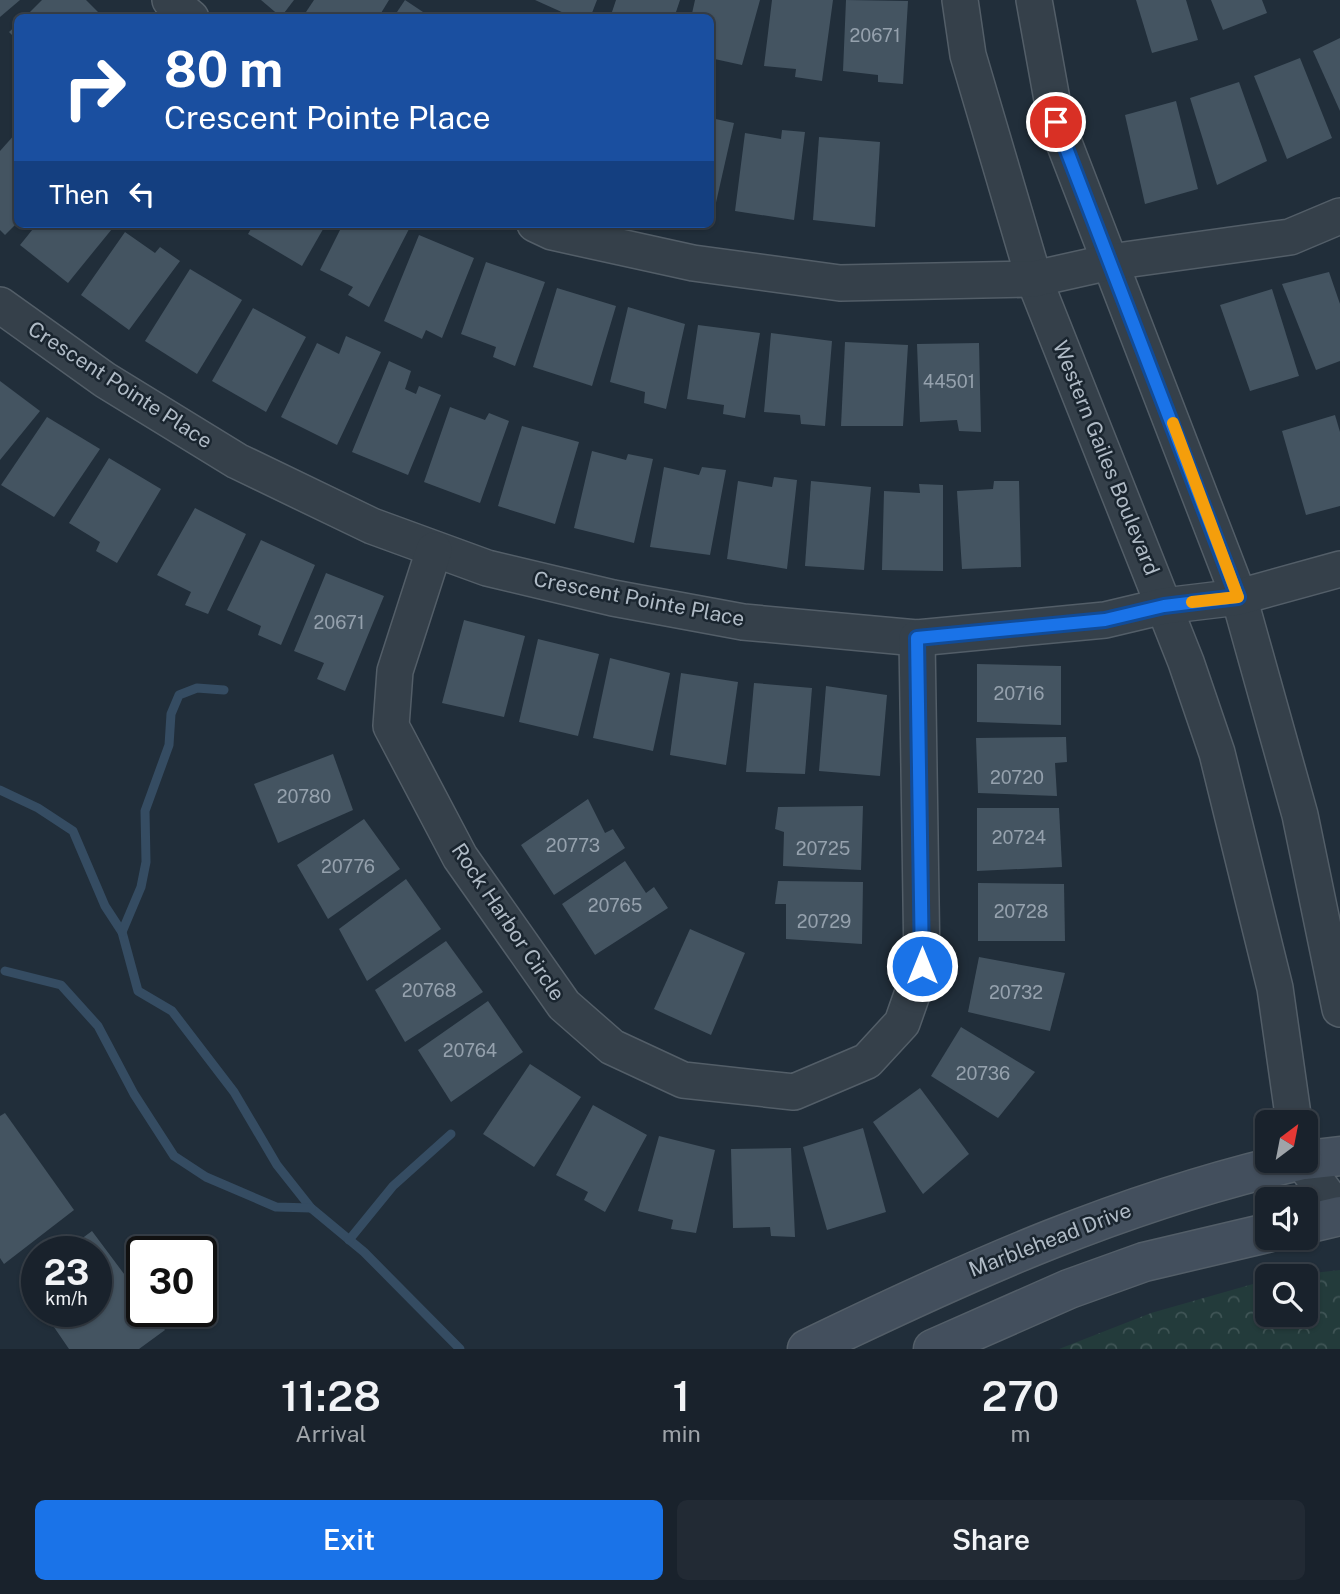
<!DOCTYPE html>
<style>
:root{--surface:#19222c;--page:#222a34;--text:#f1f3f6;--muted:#9fa4a9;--line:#373f48;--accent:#1a73e8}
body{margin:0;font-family:"Public Sans",sans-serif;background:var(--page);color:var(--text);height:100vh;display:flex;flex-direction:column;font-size:26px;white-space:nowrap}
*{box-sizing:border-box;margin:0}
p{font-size:23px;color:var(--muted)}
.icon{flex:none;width:38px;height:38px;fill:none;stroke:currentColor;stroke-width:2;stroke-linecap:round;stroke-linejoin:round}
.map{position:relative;height:1349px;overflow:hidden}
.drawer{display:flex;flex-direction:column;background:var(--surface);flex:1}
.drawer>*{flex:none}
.guide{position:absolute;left:14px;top:14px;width:700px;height:214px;border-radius:10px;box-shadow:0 2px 5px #0004,0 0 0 2px var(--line);background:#1a4fa0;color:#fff;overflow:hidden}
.needle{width:46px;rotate:32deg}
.tools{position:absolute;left:1255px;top:1110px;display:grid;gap:14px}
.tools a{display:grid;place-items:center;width:63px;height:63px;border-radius:10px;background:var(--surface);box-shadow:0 2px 5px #0004,0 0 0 2px var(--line);font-size:35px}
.speed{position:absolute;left:21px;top:1236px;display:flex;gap:14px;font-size:35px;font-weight:700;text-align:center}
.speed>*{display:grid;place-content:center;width:91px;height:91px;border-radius:50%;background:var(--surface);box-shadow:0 2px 5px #0004,0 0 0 2px var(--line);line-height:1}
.speed small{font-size:18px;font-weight:400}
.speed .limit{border:4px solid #111;border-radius:10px;background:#fff;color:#111}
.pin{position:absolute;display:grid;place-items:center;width:60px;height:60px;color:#fff;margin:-30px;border:4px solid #fff;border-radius:50%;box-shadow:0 2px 7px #0007}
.me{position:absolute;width:77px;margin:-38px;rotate:0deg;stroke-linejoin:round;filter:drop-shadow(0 0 5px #0008)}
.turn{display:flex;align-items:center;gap:24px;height:147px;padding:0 35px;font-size:32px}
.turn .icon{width:91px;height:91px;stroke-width:2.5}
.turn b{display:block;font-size:49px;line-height:60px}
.then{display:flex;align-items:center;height:66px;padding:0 35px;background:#0003;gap:14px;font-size:26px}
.eta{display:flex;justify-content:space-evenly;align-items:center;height:119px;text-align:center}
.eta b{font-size:42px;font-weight:600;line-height:49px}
.cta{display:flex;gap:14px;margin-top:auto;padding:14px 35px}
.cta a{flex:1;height:80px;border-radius:10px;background:var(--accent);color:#fff;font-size:28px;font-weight:600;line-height:80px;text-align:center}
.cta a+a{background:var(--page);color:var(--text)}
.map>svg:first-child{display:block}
.forest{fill:url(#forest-crowns)}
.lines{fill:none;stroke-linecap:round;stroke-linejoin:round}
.stream{stroke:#354c62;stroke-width:9}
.building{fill:#445461}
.street-casing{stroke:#535e68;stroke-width:38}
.secondary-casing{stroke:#535e68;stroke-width:41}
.street{stroke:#35404a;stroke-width:35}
.secondary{stroke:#434f5d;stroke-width:38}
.route-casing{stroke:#114b97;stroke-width:18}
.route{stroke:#1a73e8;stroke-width:12}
.slow{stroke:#f59e0b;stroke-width:12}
.labels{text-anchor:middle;stroke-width:5;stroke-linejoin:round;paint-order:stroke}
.number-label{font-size:18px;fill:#95a1ad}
.street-label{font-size:21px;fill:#b0bbc6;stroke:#1a252f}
</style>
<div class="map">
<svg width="1340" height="1349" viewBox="0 0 1340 1349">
<defs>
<pattern id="forest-crowns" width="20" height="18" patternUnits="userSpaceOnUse" patternTransform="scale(1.75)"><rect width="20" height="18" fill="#233b3b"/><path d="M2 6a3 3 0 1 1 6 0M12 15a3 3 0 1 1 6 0" fill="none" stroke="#405556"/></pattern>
</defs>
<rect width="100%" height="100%" fill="#212e3a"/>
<path class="forest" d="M 1340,1270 L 1340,1349 L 1059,1349 L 1151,1313 L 1267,1280 L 1267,1314 L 1306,1314 L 1306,1276 L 1287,1276 Z"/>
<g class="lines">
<g class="stream">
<path d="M 0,790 L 38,808 L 73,831 L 105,906 L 122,932 L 138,991 L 172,1011 L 234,1092 L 277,1165 L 311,1208 L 364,1252 L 460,1349"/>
<path d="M 122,932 L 141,887 L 146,862 L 145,811 L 169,745 L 171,714 L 179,695 L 197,688 L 224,690"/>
<path d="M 5,971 L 61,985 L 98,1026 L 134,1094 L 174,1156 L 206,1177 L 276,1207 L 311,1208"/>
<path d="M 349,1240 L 393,1186 L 451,1134"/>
</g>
</g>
<g class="building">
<path d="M 0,0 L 20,0 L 0,17 Z"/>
<path d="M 42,0 L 86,0 L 104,18 L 24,18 Z"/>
<path d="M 261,0 L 294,0 L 281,17 Z"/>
<path d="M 314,0 L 389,0 L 378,18 L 302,18 Z"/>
<path d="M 405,0 L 432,18 L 393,18 Z"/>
<path d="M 535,0 L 597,0 L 590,18 L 575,18 Z"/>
<path d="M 616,0 L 680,0 L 674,18 L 610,18 Z"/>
<path d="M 695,0 L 760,0 L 742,65 L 710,58 L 710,18 L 691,18 Z"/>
<path d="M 772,0 L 833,0 L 822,81 L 795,77 L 796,69 L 764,66 Z"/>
<path d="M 846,0 L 908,1 L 903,84 L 878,82 L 878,75 L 843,71 Z"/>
<path d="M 1136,0 L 1186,0 L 1198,40 L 1152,53 Z"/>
<path d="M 1211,0 L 1262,0 L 1267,13 L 1223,30 Z"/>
<path d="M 18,24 L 18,41 L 9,32 Z"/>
<path d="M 1340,38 L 1340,111 L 1313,51 Z"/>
<path d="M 1300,58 L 1332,138 L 1287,159 L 1254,76 Z"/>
<path d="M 1239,82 L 1267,161 L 1217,185 L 1190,98 Z"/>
<path d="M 1176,101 L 1198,189 L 1145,204 L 1125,115 Z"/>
<path d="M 711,118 L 734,123 L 715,207 L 710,206 Z"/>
<path d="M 782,130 L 805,132 L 794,220 L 735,211 L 745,133 L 781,139 Z"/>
<path d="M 16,133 L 18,222 L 5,235 L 0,230 L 0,151 Z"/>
<path d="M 819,137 L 880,142 L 875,227 L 813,220 Z"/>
<path d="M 37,224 L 116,224 L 68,283 L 20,245 Z"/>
<path d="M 254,224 L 326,224 L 302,266 L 248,234 Z"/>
<path d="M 343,224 L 399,224 L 409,229 L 369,307 L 348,295 L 353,287 L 320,270 Z"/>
<path d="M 125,232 L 155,253 L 160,247 L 180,261 L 129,330 L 81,295 Z"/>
<path d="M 419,235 L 474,258 L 442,338 L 426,330 L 422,339 L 384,321 Z"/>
<path d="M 486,262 L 545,282 L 515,366 L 493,357 L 496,347 L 461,334 Z"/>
<path d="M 190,269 L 242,300 L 197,374 L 145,341 Z"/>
<path d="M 1329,272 L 1340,304 L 1340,361 L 1316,370 L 1282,284 Z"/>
<path d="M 557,288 L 616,306 L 592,386 L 533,367 Z"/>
<path d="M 1272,289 L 1299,376 L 1250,391 L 1220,305 Z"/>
<path d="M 628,307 L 685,324 L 666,409 L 644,403 L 645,392 L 610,382 Z"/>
<path d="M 253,308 L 306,337 L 266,412 L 212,381 Z"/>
<path d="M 698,325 L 760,333 L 745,418 L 723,414 L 724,405 L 687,399 Z"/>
<path d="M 771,333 L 832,341 L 825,426 L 801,424 L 800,415 L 764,412 Z"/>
<path d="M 346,336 L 381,352 L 337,445 L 281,417 L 317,343 L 339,354 Z"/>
<path d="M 845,342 L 908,345 L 903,426 L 841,426 Z"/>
<path d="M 979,343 L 981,432 L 959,431 L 957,420 L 920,422 L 917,344 Z"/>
<path d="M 389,361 L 411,371 L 405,389 L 416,394 L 419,386 L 441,395 L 408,475 L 352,452 Z"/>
<path d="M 0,381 L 40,411 L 0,460 Z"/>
<path d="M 450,407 L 485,420 L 489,413 L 509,421 L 480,503 L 424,482 Z"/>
<path d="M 1335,415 L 1340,432 L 1340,506 L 1306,515 L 1282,431 Z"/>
<path d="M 47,417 L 100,449 L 54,517 L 1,485 Z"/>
<path d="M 522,426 L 579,442 L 555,524 L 498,506 Z"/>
<path d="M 592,451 L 626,460 L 628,454 L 653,459 L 634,543 L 574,528 Z"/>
<path d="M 109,458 L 161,489 L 117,563 L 96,551 L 100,542 L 69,523 Z"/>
<path d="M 664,467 L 699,475 L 702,467 L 726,470 L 710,555 L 650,547 Z"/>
<path d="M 774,477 L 797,480 L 787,569 L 727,559 L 738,481 L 772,487 Z"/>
<path d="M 811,481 L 871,487 L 864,570 L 805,566 Z"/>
<path d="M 994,481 L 1019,481 L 1021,567 L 962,569 L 957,491 L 993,489 Z"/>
<path d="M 919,484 L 943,485 L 943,571 L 882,570 L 884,491 L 920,493 Z"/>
<path d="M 195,508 L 246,534 L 208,614 L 185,605 L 191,592 L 157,575 Z"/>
<path d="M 261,540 L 315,565 L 281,645 L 258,635 L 261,626 L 227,610 Z"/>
<path d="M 326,573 L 384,596 L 345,691 L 317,679 L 324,663 L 294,651 Z"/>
<path d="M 464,620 L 525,636 L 504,717 L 442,703 Z"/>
<path d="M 538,639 L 599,654 L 578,736 L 519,722 Z"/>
<path d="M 610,658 L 670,673 L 653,751 L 593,738 Z"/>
<path d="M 977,664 L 1061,666 L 1061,725 L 977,722 Z"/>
<path d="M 681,673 L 738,682 L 726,765 L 670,755 Z"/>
<path d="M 754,683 L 812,688 L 805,774 L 746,772 Z"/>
<path d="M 826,686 L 887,695 L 880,776 L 819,771 Z"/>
<path d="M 1066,737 L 1067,762 L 1055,763 L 1057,796 L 978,793 L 976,738 Z"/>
<path d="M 333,754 L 353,810 L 278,843 L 254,784 Z"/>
<path d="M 588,799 L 605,833 L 613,829 L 625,848 L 554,895 L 521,845 Z"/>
<path d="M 863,806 L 861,870 L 783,866 L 784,832 L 775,829 L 778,807 Z"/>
<path d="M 977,808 L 1059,808 L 1062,867 L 977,871 Z"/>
<path d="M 364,819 L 400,869 L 328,919 L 297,865 Z"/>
<path d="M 625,861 L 646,893 L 654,887 L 668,908 L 595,955 L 562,904 Z"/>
<path d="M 406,879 L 441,929 L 367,981 L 339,929 Z"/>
<path d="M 778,881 L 863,882 L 862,944 L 786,939 L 786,904 L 775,904 Z"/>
<path d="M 978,883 L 1064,884 L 1065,941 L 978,941 Z"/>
<path d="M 690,929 L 745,953 L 711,1035 L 654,1009 Z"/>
<path d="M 446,941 L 483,992 L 405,1042 L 375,990 Z"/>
<path d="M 979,957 L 1065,973 L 1050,1031 L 968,1012 Z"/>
<path d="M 488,1001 L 523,1052 L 451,1102 L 418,1050 Z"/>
<path d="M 961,1027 L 1035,1072 L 998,1118 L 931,1076 Z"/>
<path d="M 530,1064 L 581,1097 L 534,1167 L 483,1134 Z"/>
<path d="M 920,1088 L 969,1154 L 923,1194 L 873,1122 Z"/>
<path d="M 593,1105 L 647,1135 L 605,1212 L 584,1200 L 588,1192 L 556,1175 Z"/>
<path d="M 5,1113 L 74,1210 L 4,1264 L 0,1258 L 0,1116 Z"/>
<path d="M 863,1128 L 886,1212 L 827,1230 L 803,1147 Z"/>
<path d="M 659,1136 L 715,1150 L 696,1233 L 671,1229 L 673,1220 L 638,1211 Z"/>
<path d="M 791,1148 L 795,1237 L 771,1236 L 770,1227 L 733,1228 L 731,1149 Z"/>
<path d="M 92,1231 L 142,1298 L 142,1311 L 151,1311 L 165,1330 L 139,1349 L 69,1349 L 43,1311 L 96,1311 L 96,1251 L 65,1251 Z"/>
<path d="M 37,1272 L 37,1302 L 23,1282 Z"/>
</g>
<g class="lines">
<defs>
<g id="street">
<path d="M 170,0 L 191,18"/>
<path d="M 960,0 L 968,55 L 1034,279 L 1186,662 L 1217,753 L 1275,988 L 1294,1122"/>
<path d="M 1034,0 L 1056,122 L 1239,597 L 1300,815 L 1340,1009"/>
<path d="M 535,224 L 552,232 L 693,263 L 840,283 L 1034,279 L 1110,262 L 1290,237 L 1340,216"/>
<path d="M 0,305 L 105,380 L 237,461 L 372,526 L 487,568 L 613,598 L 743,622 L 917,638 L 1105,620 L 1164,606 L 1239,597 L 1340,569"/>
<path d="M 434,550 L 395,671 L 391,726 L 460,857 L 564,1005 L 612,1047 L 683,1080 L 794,1092 L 867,1061 L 902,1023 L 922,966 L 917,638"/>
<path d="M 1301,1160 L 1340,1213"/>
</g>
<g id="secondary">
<path d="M 1306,1160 L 1340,1156"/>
<path d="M 1306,1224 L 1340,1216"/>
<path d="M 807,1349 C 970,1270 1125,1200 1303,1160"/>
<path d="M 933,1349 L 1069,1289 L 1144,1262 L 1267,1233"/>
</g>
</defs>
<use href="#street" class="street-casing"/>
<use href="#secondary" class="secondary-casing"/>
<use href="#street" class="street"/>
<use href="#secondary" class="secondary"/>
</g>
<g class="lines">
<defs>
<path id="route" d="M 922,966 L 917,638 L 1105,620 L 1164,606 L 1238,597 L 1056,122"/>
</defs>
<use href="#route" class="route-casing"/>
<use href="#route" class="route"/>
<path class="slow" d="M 1173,423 L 1238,597 L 1192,602"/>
</g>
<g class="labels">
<g class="number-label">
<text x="875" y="42">20671</text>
<text x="949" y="388">44501</text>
<text x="339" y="629">20671</text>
<text x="1019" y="700">20716</text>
<text x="1017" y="784">20720</text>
<text x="304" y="803">20780</text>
<text x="1019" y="844">20724</text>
<text x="573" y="852">20773</text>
<text x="823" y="855">20725</text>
<text x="348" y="873">20776</text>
<text x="615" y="912">20765</text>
<text x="1021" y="918">20728</text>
<text x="824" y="928">20729</text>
<text x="429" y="997">20768</text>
<text x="1016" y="999">20732</text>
<text x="470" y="1057">20764</text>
<text x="983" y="1080">20736</text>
</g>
<g class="street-label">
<text transform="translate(120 385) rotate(33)" y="7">Crescent Pointe Place</text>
<text transform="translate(1106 458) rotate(68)" y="7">Western Gailes Boulevard</text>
<text transform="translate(639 599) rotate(11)" y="7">Crescent Pointe Place</text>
<text transform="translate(508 922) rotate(56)" y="7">Rock Harbor Circle</text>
<text transform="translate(1050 1240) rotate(-21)" y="7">Marblehead Drive</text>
</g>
</g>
</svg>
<div class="tools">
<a><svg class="needle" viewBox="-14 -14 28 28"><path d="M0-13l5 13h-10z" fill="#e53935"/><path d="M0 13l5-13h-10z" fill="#9fa4a9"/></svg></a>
<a><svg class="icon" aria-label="sound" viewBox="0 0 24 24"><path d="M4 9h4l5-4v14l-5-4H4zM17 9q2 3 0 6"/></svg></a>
<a><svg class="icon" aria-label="search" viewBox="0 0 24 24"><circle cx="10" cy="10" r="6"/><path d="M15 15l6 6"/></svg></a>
</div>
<div class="speed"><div>23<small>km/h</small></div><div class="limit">30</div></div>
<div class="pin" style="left:1056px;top:122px;background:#d93025"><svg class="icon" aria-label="arrive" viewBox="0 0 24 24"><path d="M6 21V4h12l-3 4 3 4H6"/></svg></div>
<svg class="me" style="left:922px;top:966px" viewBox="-20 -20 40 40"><circle r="17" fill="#1a73e8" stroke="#fff" stroke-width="3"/><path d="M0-11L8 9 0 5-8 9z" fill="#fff"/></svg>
<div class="guide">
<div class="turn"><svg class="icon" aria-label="right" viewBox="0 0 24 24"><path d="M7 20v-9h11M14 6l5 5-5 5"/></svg><div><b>80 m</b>Crescent Pointe Place</div></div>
<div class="then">Then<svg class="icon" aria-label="left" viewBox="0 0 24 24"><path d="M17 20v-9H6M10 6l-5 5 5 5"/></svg></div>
</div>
</div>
<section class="drawer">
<div class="eta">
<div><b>11:28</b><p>Arrival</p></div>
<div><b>1</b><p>min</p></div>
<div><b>270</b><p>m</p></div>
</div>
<div class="cta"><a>Exit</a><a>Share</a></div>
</section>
